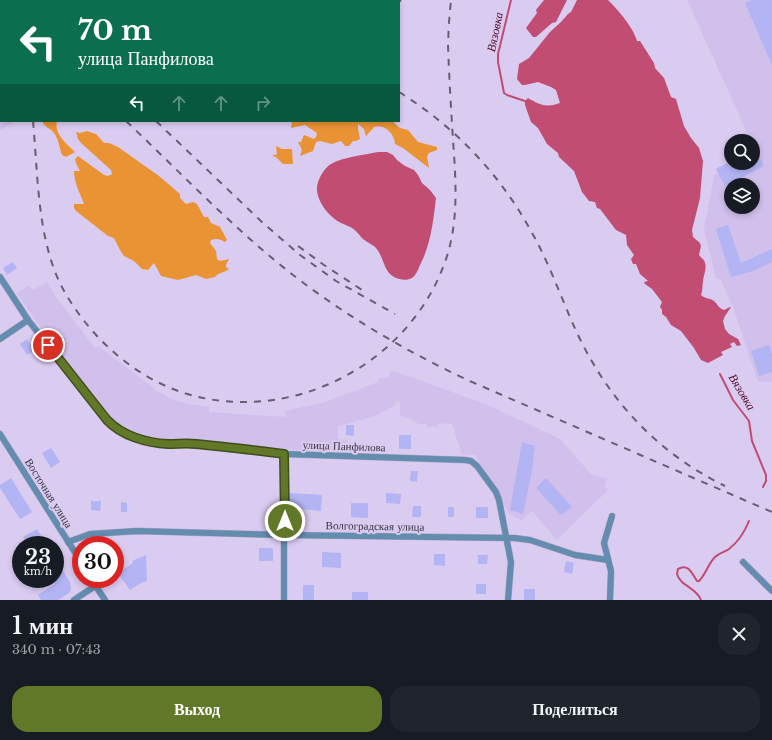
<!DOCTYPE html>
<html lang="ru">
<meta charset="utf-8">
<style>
:root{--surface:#171b24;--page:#20242c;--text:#f1f3f6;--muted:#9ea1a6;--accent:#627829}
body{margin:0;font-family:"Libre Baskerville",serif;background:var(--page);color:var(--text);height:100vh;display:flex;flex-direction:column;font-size:15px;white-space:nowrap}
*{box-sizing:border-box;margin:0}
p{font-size:13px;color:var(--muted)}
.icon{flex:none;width:22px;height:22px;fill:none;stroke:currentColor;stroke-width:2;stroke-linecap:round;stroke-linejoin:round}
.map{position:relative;height:600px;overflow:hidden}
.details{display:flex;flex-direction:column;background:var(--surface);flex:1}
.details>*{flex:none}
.hud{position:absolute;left:0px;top:0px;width:400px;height:122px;box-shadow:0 2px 6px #0003;background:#0b6e4f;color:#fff;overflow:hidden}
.buttons{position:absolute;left:724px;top:134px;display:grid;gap:8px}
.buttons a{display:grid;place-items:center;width:36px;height:36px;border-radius:50%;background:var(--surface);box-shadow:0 2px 6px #0003;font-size:20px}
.speed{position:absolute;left:12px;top:536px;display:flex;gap:8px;font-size:20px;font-weight:700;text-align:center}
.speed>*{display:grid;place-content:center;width:52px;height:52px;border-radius:50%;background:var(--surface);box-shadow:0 2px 6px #0003;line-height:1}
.speed small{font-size:10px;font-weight:400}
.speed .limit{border:6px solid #d22;background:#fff;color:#111}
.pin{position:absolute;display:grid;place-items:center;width:34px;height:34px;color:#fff;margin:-17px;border:2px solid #fff;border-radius:50%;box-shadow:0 1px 4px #0007}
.me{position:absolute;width:44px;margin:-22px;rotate:0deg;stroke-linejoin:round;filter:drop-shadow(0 0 3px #0008)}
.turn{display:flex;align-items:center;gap:14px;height:84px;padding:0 12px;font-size:18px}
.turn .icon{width:52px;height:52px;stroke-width:2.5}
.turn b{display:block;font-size:28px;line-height:34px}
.lanes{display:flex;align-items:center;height:38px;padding:0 12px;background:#0003;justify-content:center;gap:20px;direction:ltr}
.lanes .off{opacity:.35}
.round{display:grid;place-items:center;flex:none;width:42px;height:42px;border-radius:16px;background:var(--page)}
.headline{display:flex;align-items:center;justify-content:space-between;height:68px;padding:0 12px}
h1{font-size:24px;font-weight:600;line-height:30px}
.action{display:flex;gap:8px;margin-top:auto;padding:8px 12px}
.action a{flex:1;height:46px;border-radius:16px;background:var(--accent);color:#fff;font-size:16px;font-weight:600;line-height:46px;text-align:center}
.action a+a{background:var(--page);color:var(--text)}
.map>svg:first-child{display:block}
.built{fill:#d1bfec;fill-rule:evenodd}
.green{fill:#ea9334}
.water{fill:#c14d72}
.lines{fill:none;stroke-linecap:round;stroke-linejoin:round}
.stream{stroke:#c14d72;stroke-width:2}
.building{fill:#b3b4f4}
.street-casing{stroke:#b7aaca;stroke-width:7}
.street{stroke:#638cae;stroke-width:6}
.rail{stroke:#665e73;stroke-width:2;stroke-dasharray:7 7;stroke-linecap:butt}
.route-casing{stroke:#404e1b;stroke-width:10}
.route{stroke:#627829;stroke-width:7}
.labels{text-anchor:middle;stroke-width:4;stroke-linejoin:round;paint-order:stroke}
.street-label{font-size:11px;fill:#393342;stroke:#dacbf1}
.water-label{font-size:12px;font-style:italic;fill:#540727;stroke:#dacbf1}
</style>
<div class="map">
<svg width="772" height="600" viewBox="0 0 772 600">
<rect width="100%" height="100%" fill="#dacbf1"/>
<g class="built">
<path d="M 687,0 L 772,0 L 772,382 L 758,382 L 733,307 L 721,280 L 716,278 L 704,230 L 714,175 L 737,163 L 753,163 L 753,155 L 757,153 L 753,145 L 753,141 L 751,141 ZM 731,185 L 753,185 L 753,207 L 731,207 Z"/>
<path d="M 0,60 L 1,121 L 15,121 L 0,131 Z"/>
<path d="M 47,282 L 56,297 L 95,348 L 98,346 L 156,390 L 169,398 L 183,403 L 209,407 L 209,412 L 286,417 L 285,411 L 326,402 L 378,382 L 378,378 L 388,378 L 391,370 L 488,405 L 560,439 L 591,474 L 607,479 L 604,486 L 608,490 L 557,540 L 532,511 L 521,520 L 509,514 L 475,455 L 462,455 L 452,424 L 439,423 L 437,426 L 428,427 L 426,424 L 419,424 L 408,418 L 400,416 L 400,402 L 397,401 L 394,406 L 375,416 L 338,426 L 338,439 L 347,440 L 348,452 L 286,449 L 187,440 L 169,441 L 153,440 L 112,421 L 62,357 L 32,315 L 17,293 L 29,285 L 33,290 Z"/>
</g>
<g class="green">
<path d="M 269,0 L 371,0 L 271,1 Z"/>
<path d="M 42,121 L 57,121 C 54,134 66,143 75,152 L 66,157 L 62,155 C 59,147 59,140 54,133 C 50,128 44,127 42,121 Z"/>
<path d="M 292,121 L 394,121 L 394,123 L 400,128 L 408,130 L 418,142 L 437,147 L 437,150 L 429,153 L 427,156 L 429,168 L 403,148 L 395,144 C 395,134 384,123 374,127 C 372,131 368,132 366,137 L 364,129 L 358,124 L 358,128 L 360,139 L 356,141 L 353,141 L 349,146 L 345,146 L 341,141 L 332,144 L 320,141 L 316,142 L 313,151 L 300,156 L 302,150 L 298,142 L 301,142 L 304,135 L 314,139 L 316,137 L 317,133 L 305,125 L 291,128 Z"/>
<path d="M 87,131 L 96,134 L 104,143 L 109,143 L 118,147 L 159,176 L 180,194 L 180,198 L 186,204 L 193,202 L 197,204 L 204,217 L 208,217 L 211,223 L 220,227 L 227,240 L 225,242 C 220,239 217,238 211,240 L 210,243 L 216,251 L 217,259 L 220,261 L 229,259 L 226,265 L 226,267 L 229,269 C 224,273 219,272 215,277 L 206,279 L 196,275 L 178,280 L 161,276 L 154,263 L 148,270 L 142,269 L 134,261 L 124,256 L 120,250 L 114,238 L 108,236 L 76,211 L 74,208 L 74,204 L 84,204 C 80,193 74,183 74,171 L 80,171 L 76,163 L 75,159 L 78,156 L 104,175 L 108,176 L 112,174 L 111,170 L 81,143 L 78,139 L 76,132 L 80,133 Z"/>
<path d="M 276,146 L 282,149 L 292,149 L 293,164 L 283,164 L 276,157 L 272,156 L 277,154 Z"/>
</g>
<g class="water">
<path d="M 544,0 L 567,0 L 556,22 L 552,23 L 536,37 L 533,37 L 526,28 L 537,13 L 536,10 Z"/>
<path d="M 577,0 L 608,0 C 618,10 633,27 637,41 L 640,41 L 654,63 L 655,68 L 664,78 L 671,97 L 676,99 L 684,126 L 691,138 L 699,148 L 703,161 L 700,198 L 692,230 L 693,237 L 700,243 L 701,246 L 699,255 C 701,258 705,260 705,263 C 707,270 703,276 703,282 C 702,287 703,290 701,295 C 705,299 710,298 714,301 C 718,304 717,307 724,310 L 730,307 L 731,307 L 725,316 L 723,321 L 725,329 L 729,334 L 738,339 L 741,345 L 737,346 L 734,342 L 730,344 L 732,347 L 721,352 L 723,355 L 708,363 L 701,360 L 694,348 L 681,331 L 671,325 L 666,317 L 662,314 L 662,310 L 660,307 L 662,302 L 652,289 L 645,284 L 644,282 L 648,281 L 640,274 L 636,264 L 633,264 L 631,259 L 634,255 L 627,245 L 626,235 L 616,230 L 600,209 L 597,208 L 595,202 L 589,201 L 582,192 L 574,171 L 559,157 L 558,153 L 547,144 L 538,128 L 531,122 L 525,105 L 525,101 L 528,98 C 540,105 546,108 560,103 L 556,90 L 551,87 L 538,82 L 525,85 L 522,85 L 517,79 L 519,64 L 529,58 L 550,32 L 561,22 L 568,14 L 571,12 Z"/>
<path d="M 378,152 L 387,152 L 393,155 L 397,160 L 405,166 L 414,170 L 418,175 L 422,183 L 430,190 L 436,198 C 433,222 431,244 420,265 C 418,270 416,275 412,278 C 407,281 400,280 394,277 C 383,271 384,256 375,247 C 372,244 366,242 363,239 C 359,235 357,231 352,228 C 349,226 345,225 341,223 C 329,217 316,201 317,187 C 318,179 324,168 331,164 C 343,157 364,155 378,152 Z"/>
</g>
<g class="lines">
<g class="stream">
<path d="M 511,0 L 498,54 L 498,62 L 504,93 L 507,95 L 525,101"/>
<path d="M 720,374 L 733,400 L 749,421 L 752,441 L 766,475 L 766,481 L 763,487"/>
<path d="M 701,600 C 697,588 680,586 677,574 L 678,569 C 689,563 692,574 697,581 L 699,581 C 706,574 708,564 715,557 C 719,553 725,552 729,549 C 738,542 745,531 749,521"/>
</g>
</g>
<g class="building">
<path d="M 752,0 L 772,0 L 772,65 L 745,3 Z"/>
<path d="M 757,153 L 764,166 L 725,186 L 716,169 L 727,163 L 730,167 L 737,163 L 753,163 L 753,155 Z"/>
<path d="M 728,225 L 741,263 L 772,249 L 772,262 L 753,271 L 731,277 L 716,229 Z"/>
<path d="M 13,262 L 17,268 L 7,275 L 3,268 Z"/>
<path d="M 27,339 L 35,350 L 27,355 L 20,344 Z"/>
<path d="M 769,345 L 772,354 L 772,372 L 759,376 L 751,351 Z"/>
<path d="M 346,425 L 354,425 L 354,436 L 346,435 Z"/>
<rect x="399" y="435" width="12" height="14"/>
<path d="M 522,442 L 535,446 L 532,471 L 523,514 L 510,510 Z"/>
<path d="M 51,448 L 60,462 L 51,468 L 42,453 Z"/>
<path d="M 411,471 L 418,471 L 417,482 L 410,481 Z"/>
<path d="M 11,478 L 32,512 L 20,519 L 0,488 L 0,485 Z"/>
<path d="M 546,478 L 572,507 L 561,515 L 536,488 Z"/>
<path d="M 290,493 L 322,495 L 321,511 L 289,508 Z"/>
<path d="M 386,493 L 401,494 L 400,504 L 386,503 Z"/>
<path d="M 91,501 L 101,501 L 100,511 L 91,510 Z"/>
<path d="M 121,502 L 127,503 L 127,512 L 121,512 Z"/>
<path d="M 351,503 L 368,503 L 368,518 L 351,517 Z"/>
<path d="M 413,506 L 421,506 L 421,517 L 412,517 Z"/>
<rect x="448" y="507" width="6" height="10"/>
<rect x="476" y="507" width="12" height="11"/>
<path d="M 37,529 L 47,545 L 29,545 L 23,537 Z"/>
<rect x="259" y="548" width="14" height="13"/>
<path d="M 322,552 L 341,553 L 341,568 L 322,567 Z"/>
<path d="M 434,554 L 445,554 L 445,566 L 434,565 Z"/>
<path d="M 146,555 L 147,581 L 141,583 L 130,590 L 118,573 L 133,563 L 132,561 Z"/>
<path d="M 478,555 L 488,555 L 487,564 L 478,564 Z"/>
<path d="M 55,558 L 70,582 L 71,589 L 69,593 L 58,600 L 41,600 L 38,595 L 55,584 L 51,579 L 55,579 Z"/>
<path d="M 566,561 L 574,563 L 572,574 L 564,572 Z"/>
<rect x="476" y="584" width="10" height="10"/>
<rect x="303" y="585" width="11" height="15"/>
<rect x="524" y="589" width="11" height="11"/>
<rect x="352" y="592" width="16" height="8"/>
</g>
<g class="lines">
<defs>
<g id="street">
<path d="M 0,277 L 28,320 L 107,420 L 115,427 L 127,433 L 145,441 L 159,443 L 189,443 L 284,454 L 465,460 L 471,461 L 477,466 L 496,492 L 499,500 L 511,562 L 508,600"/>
<path d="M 0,339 L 28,320"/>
<path d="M 0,434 L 81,562"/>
<path d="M 284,454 L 284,600"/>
<path d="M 68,542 L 90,534 L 137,531 L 285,535 L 514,538 L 530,540 L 575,555 L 608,560"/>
<path d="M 743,562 L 772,591"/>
<path d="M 91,579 L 105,600"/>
<path d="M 74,600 L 95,586"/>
<path d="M 610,600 L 611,571 L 604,543 L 612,516"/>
</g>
</defs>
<use href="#street" class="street-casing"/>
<use href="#street" class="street"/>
<g class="rail">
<path d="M 10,0 L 11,1"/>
<path d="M 29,0 L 30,1"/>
<path d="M 37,0 L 38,1"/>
<path d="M 60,0 L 61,1"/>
<path d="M 143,0 L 146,1"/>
<path d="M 0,2 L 1,3"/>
<path d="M 399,2 L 401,0"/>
<path d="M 399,92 C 454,126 500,174 531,231 C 550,264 562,301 578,335 C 610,402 658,453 725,486"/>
<path d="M 33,121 C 38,174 37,241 63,289 C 89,336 132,376 184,393 C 289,426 408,366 445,262 C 459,223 456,182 453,140 C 451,108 449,76 448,44 L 449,22 L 451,0"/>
<path d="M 126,121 C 181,173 234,229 293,275 C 349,318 409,353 472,382 L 772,512"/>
<path d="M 156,121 L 263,223 L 300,255 L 336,281 L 395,314"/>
<path d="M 298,246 L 324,265 L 362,290"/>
</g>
</g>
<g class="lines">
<defs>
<path id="route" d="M 48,345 L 107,420 C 122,436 147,443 168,444 C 178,444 187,443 196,444 C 225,447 255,450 284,454 L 285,521"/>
</defs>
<use href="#route" class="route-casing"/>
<use href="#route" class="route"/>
</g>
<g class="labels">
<g class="street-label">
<text transform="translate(344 446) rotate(2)" y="4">улица Панфилова</text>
<text transform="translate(49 493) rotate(58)" y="4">Восточная улица</text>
<text transform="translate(375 526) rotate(1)" y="4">Волгоградская улица</text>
</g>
<g class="water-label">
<text transform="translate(495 32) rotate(-78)" y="4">Вязовка</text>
<text transform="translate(742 392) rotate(59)" y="4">Вязовка</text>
</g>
</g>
</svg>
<div class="buttons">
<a><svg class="icon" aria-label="search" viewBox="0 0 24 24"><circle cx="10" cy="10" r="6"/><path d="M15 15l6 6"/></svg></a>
<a><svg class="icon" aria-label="layers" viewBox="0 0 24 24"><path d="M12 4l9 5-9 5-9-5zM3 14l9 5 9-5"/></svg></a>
</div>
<div class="speed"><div>23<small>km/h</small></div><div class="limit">30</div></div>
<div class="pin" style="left:48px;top:345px;background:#d93025"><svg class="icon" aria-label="arrive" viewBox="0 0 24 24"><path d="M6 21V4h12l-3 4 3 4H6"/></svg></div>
<svg class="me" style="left:285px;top:521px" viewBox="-20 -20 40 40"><circle r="17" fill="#627829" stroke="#fff" stroke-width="3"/><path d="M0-11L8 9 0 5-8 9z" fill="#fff"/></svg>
<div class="hud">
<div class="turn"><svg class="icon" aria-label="left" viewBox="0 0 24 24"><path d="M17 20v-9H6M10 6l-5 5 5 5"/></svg><div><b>70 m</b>улица Панфилова</div></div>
<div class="lanes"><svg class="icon" aria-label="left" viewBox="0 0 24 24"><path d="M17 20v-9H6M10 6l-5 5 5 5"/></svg><svg class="icon off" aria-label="ahead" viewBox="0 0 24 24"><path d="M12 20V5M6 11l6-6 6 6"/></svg><svg class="icon off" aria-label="ahead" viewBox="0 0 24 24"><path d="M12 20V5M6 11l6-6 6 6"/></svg><svg class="icon off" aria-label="right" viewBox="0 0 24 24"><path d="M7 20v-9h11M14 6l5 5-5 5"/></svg></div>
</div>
</div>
<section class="details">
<div class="headline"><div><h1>1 мин</h1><p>340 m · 07:43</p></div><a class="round"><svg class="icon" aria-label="close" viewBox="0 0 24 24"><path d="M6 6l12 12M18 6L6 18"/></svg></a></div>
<div class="action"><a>Выход</a><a>Поделиться</a></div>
</section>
